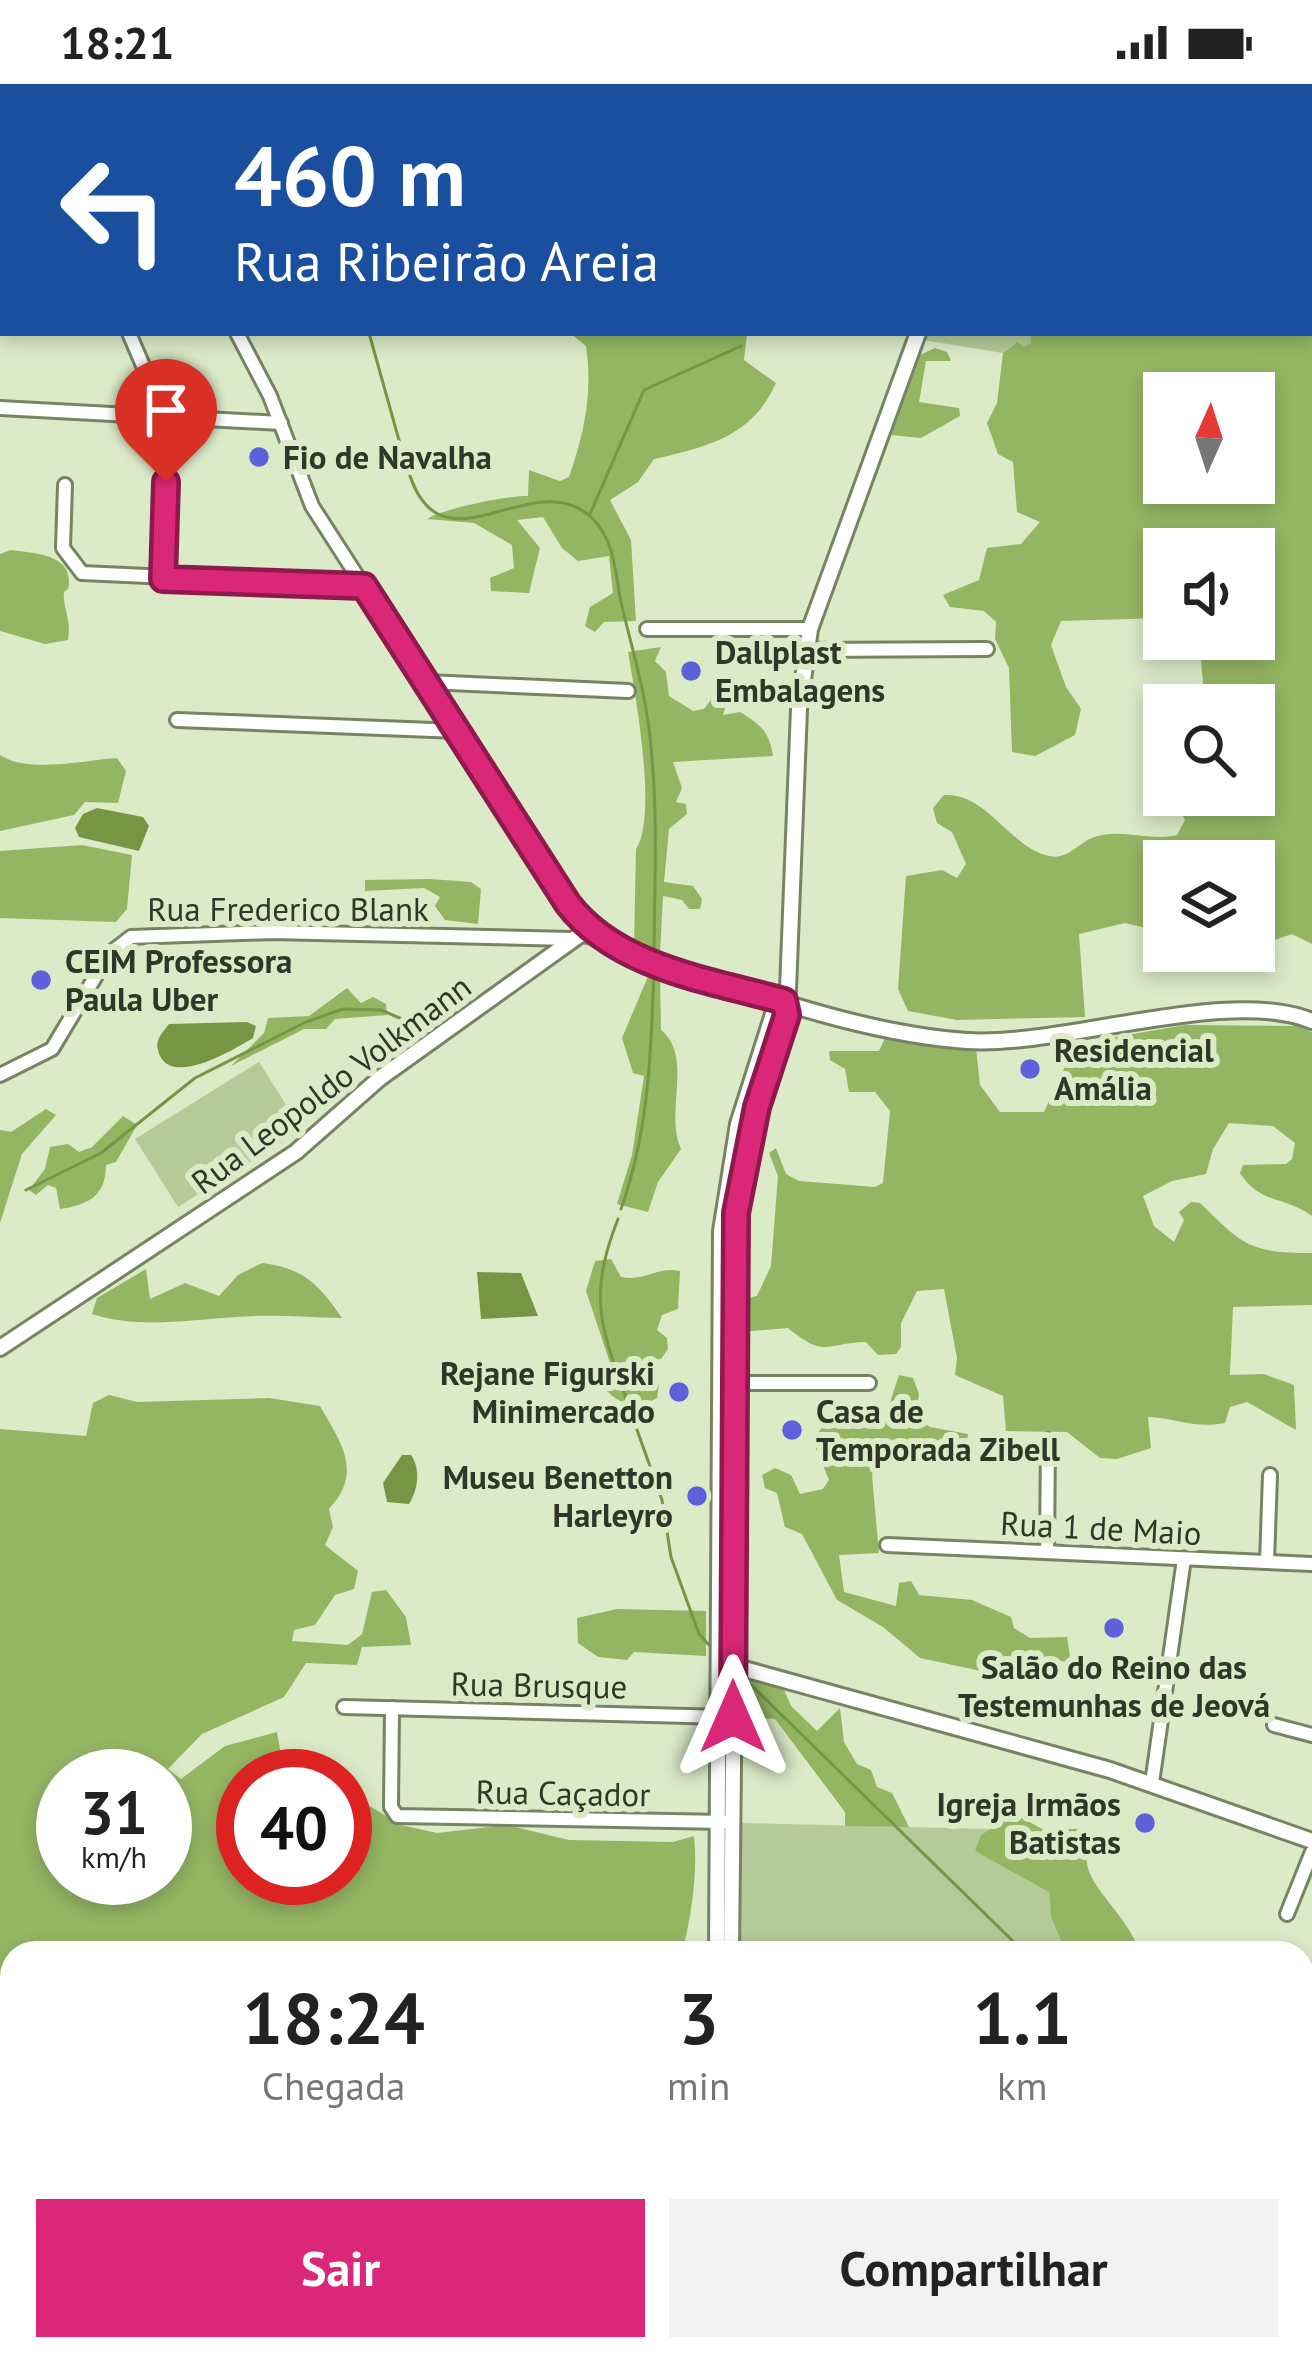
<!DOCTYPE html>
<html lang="pt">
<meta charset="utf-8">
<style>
:root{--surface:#fff;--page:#f2f2f2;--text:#222;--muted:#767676;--accent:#db2777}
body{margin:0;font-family:"PT Sans",sans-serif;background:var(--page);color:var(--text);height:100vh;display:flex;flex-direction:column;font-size:45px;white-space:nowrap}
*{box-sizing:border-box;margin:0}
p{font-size:39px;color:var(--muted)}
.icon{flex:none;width:66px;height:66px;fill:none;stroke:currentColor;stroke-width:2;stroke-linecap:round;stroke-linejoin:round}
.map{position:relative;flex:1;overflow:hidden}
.details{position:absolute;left:0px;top:1857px;width:1314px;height:420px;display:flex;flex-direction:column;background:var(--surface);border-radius:36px 36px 0 0;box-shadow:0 6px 18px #0003}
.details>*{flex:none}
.top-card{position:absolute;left:0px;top:0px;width:1314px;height:252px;box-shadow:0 6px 18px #0003;background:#1a4fa0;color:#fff;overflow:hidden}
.needle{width:78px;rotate:3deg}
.fabs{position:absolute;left:1143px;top:288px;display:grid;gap:24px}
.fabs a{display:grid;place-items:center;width:132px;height:132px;border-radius:0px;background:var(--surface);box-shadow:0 6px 18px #0003;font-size:60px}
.speed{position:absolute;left:36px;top:1665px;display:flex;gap:24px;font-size:60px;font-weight:700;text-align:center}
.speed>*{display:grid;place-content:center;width:156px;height:156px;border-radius:50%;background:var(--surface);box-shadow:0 6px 18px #0003;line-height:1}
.speed small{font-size:30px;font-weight:400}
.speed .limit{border:18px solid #d22;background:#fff;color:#111}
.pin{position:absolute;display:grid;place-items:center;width:102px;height:102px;color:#fff;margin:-123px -51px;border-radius:50% 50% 50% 0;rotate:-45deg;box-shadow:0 0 12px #0007}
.pin .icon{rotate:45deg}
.me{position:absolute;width:132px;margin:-66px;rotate:0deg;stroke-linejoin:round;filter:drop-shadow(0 0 9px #0008)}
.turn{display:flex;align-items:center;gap:42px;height:252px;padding:0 36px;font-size:54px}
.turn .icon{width:156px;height:156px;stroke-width:2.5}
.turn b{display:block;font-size:84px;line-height:102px}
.eta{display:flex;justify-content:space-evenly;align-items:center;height:204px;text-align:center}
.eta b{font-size:72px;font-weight:800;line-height:84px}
.action{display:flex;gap:24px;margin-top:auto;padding:24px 36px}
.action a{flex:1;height:138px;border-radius:0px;background:var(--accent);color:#fff;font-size:48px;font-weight:800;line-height:138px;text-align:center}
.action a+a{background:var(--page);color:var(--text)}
.status{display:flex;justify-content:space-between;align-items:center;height:84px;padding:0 60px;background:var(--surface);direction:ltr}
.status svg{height:33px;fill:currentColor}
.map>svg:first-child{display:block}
.green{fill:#b4ca98}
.forest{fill:#94b663;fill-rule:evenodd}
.water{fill:#769644}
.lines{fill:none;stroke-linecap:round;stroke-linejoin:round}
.stream{stroke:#769644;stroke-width:3}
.minor-casing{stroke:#768464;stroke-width:18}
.tertiary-casing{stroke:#768464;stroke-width:20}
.secondary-casing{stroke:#768464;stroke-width:22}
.minor{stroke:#fff;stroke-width:12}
.tertiary{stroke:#fff;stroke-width:14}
.secondary{stroke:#e1ead5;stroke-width:16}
.route-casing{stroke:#8e194d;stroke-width:30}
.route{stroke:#db2777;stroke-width:21}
.poi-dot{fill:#5d62da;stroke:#dbeac7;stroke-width:4.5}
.labels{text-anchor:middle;stroke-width:12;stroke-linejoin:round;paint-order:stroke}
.poi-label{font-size:33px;font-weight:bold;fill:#303628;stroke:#dbeac7;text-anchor:start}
.street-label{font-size:33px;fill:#303628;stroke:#dbeac7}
</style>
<div class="status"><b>18:21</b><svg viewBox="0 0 49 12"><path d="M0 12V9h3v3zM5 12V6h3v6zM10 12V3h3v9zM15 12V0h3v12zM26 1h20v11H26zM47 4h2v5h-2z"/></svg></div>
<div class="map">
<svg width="1312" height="2277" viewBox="0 0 1312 2277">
<rect width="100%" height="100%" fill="#dbeac7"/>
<g class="green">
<path d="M 926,249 L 1031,249 L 1033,251 L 1031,259 L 1024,264 L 1016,258 L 1003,269 L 923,256 Z"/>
<path d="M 259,978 L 302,1046 L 178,1123 L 135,1055 Z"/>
<path d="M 739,1739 L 991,1745 L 981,1751 C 997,1783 1020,1789 1049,1808 L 1050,1824 L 1091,1869 L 739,1869 Z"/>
</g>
<g class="forest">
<path d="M 1312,146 L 1312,860 L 1292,850 L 1254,863 L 1254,777 L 1164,777 L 1164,848 L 1125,839 L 1079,850 L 1085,933 L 957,936 L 908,927 L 898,905 L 906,792 L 942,786 L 957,794 L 966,780 L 952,748 L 937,739 L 933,724 L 944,711 C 988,709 1009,763 1049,772 C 1068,776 1077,760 1092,754 C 1118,743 1150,758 1177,751 L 1185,736 L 1177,721 L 1179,711 L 1254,711 L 1254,621 L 1205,621 L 1199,555 L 1254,555 L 1254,465 L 1164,465 L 1164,534 L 1061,537 L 1051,561 L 1066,603 L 1081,625 L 1075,651 L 1035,672 L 1012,668 L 1009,584 L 995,555 L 996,538 L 984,527 L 950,523 L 943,511 L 979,496 L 987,464 L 1021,460 L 1040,438 L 1017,428 L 1013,378 L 998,370 L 987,339 L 997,319 L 1003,269 L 1017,258 L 1024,263 L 1031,259 L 1031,249 L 1311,249 ZM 1164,309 L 1254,309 L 1254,399 L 1164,399 Z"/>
<path d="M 570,249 L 747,249 L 744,276 L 776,299 C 752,353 706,363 654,375 L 638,398 L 610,416 L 631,456 L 636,537 L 604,538 L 595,548 L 585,542 L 590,523 L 613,509 L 609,472 L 578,477 L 562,464 L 543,433 L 517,436 L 540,464 L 529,509 L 491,507 L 490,494 L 514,484 L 512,461 L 474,439 L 427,435 C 442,425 509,411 528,412 L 529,386 L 560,397 L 569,393 C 584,350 593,309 586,262 Z"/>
<path d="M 935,264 L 947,268 L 951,277 L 926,277 L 919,318 L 959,324 L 960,332 L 921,354 L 891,351 L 916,273 Z"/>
<path d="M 11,466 C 30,469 68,469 69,496 C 69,515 63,498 64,516 C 66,532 71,539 68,556 L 45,560 L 0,547 L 0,470 Z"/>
<path d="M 661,563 L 655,577 L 666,588 L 669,612 L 693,627 L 704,625 L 726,596 L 730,607 L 723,631 L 740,628 C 761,641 769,647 773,672 L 673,678 L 682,704 L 676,718 L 686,720 L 687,730 L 669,745 L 664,798 L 693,802 L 702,815 L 700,825 L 689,825 L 682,816 L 663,812 L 660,869 L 634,861 L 636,765 C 658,732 635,609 628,568 Z"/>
<path d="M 0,671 C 28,690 85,676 117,674 L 126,687 L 118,719 L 85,718 L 74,731 L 0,747 Z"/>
<path d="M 82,761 L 132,771 L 127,825 L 116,838 L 0,834 L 0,767 Z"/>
<path d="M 430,795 L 471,798 L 481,805 L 478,840 L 445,836 L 435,822 L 440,813 L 424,804 L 365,807 L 365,796 Z"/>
<path d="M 649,890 L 660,892 L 661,946 C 694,973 664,1027 681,1065 L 658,1098 L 648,1128 L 617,1120 L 632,1071 L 644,992 L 633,989 L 622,954 Z"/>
<path d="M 347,904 L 361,919 L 373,913 L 386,920 L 387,931 L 335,935 L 326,945 L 304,945 L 231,982 L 264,949 L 268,934 L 309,932 Z"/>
<path d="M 1185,941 L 1298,942 L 1312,948 L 1312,1132 C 1283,1111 1261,1121 1240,1089 L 1243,1081 L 1286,1080 L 1292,1075 L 1295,1059 L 1273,1042 L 1229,1039 L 1213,1065 L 1206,1090 L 1172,1097 L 1143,1112 L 1154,1142 L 1174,1158 L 1184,1136 L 1179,1128 L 1191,1118 L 1200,1119 C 1243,1161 1249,1169 1312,1169 L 1312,1221 L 1233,1223 L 1230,1291 L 1264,1290 L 1294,1301 L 1296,1346 L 1247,1318 L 1230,1323 L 1225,1339 C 1196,1345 1175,1334 1148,1333 L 1151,1364 L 1117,1375 L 1100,1374 L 1067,1348 L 1006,1347 L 1003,1312 L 955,1291 L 957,1274 L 944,1205 L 917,1207 L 901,1239 L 901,1263 L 896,1270 L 878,1271 L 866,1258 C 824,1259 826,1275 788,1244 L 740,1248 L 740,1216 L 757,1212 L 771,1182 L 778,1092 L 769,1069 L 776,1064 L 786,1090 L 799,1097 L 875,1103 L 883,1099 L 890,1027 L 875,1008 L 849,1008 L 845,985 L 830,976 L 829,967 L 879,967 L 888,948 L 976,964 L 980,1001 L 1000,1028 L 1044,1028 L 1069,974 L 1086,977 L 1098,956 Z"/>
<path d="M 46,1025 L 56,1031 L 22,1070 L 0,1139 L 0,1046 L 11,1048 Z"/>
<path d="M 123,1032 L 137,1041 L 116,1078 L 106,1081 C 106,1112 88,1121 60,1125 L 56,1104 L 48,1101 L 36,1111 L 29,1106 L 45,1085 L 50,1063 L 68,1060 L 79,1068 L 92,1063 Z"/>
<path d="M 611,1175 L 621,1193 C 644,1198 658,1182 680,1187 L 678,1225 L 662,1231 L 657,1246 L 667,1254 L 668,1265 L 661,1275 L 647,1277 L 659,1301 L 657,1314 C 640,1324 621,1322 607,1307 L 613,1288 L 586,1207 L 595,1177 Z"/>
<path d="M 262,1179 C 303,1184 319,1200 342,1234 C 307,1233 271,1230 236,1233 C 188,1236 138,1245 92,1230 L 97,1214 L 146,1185 L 150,1215 L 185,1199 L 219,1212 L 238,1191 Z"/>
<path d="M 899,1291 L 913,1294 L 919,1310 L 916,1334 L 930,1343 L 968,1350 L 966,1365 L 957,1370 L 880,1355 L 872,1392 L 879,1469 L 839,1471 L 844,1508 L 896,1522 L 899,1499 L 911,1497 L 919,1511 L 972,1516 L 1011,1533 L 1014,1544 L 1030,1554 L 1067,1553 L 1071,1579 L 1050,1575 L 995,1590 L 920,1574 L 883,1543 L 837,1516 L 802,1450 L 785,1443 L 777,1409 L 765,1404 L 762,1391 L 775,1384 L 791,1391 L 800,1410 L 823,1405 L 829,1396 L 812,1355 L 822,1344 L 874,1343 L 893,1334 L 888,1324 Z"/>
<path d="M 109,1311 L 137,1318 L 269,1314 L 320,1322 C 342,1360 363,1389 329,1425 L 333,1443 L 325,1461 L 358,1487 L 354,1505 L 335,1511 L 315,1541 L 294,1546 L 292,1557 L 348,1561 L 362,1550 L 372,1508 L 386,1506 L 406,1533 L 411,1561 L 362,1563 L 357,1581 L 306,1579 L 284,1613 L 202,1650 L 168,1685 L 181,1695 L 225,1662 L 277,1648 L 283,1683 L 302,1692 L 243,1692 L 243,1794 L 345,1794 L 345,1722 L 353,1712 L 401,1741 L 437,1749 L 507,1741 L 569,1756 L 673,1758 L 694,1752 C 698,1791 691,1834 682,1869 L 12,1869 L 11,2258 L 14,2271 L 59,2271 L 59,2277 L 0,2277 L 0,1345 L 86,1352 L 93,1319 ZM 63,1692 L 165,1692 L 165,1794 L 63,1794 Z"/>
<path d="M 617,1525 L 706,1527 L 706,1572 L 634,1568 L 627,1576 L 598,1573 L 578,1559 L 577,1534 Z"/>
<path d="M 754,1593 L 782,1601 L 791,1622 L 817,1647 L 840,1624 L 844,1658 L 857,1680 L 871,1686 L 877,1703 L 892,1709 L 909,1743 L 845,1742 L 845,1728 L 775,1635 L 740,1632 L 740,1603 Z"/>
<path d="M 1014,1729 L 1042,1745 L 1082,1745 C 1087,1761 1084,1780 1092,1794 C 1105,1818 1134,1843 1139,1869 L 1091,1869 L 1080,1859 L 1064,1864 L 1051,1832 L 1049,1808 L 975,1767 L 981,1751 Z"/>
<path d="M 1302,2163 L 1312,2166 L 1312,2277 L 1298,2277 L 1296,2265 L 1302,2265 Z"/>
</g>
<g class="water">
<path d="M 97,724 L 143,733 L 149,742 L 139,767 L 79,753 L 75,744 L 83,730 Z"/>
<path d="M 247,938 L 256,942 L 253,954 C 233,966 167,1006 158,966 C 155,955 163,948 169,940 Z"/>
<path d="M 477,1188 L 521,1189 L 538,1232 L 481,1235 Z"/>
<path d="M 402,1371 L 411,1371 C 421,1386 418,1405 409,1420 L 387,1418 L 383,1399 Z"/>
</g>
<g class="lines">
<g class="stream">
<path d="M 289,0 L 289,3"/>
<path d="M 369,249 L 404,374"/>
<path d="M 407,382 C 438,498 531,378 591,433 C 615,456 615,488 621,518 C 629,553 640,589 646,625 C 659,703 655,784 654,863"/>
<path d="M 590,430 L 644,306 L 741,262"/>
<path d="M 26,1106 L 101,1069 L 195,994 L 306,938 L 343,925 L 381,926 L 425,945"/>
<path d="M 621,1125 C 649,1046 651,969 654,886"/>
<path d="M 618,1135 C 587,1214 601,1243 628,1320"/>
<path d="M 631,1329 L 662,1416 L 671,1473 L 699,1550 L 709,1561"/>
<path d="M 746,1596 L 1025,1869"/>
<path d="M 1302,2179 L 1312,2189"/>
<path d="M 1312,2231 L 1312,2232"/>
</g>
<defs>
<g id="minor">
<path d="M 122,0 L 123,3"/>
<path d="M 715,0 L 723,3"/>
<path d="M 1055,3 L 1056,0"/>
<path d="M 1143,3 L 1143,0"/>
<path d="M 0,233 L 3,233"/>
<path d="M 129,249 L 165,333"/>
<path d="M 237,249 L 270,312 L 312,422 L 568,820 L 594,850"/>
<path d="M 0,324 L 281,339"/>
<path d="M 65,401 L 63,464 L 82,489 L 364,502"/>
<path d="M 163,495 L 166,398"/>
<path d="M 647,545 L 810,545"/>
<path d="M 806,566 L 987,565"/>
<path d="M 427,598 L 628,607"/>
<path d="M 177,636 L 458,647"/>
<path d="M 0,991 L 52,965 L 109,870 L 131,853 L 272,848 L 571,855"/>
<path d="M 733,1299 L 869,1299"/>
<path d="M 887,1461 L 1312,1480"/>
<path d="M 1047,1468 L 1048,1356"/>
<path d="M 1267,1478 L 1270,1391"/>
<path d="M 344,1623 L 726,1633"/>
<path d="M 392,1624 L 391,1723 L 397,1732 L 725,1738"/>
<path d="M 1274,1641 L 1312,1651"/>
<path d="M 1152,1699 L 1184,1475"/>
<path d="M 1287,1830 L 1312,1768"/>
<path d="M 1302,2044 L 1312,2047"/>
<path d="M 1302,2135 L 1312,2138"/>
<path d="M 72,2272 L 226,2277"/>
</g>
<g id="tertiary">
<path d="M 1311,43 L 1312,43"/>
<path d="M 0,1264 L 296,1068 L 380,994 L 581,850 C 600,850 634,872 657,879 C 756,909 863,950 967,957 C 1066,963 1227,902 1312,937"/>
<path d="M 726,1580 L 1110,1686 L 1312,1757"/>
<path d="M 717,1869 L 721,1147 L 738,1040 L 774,927 L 785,917"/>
<path d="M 731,1869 L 739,1111 L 757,1023 L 787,931 L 799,625 L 810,545 L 918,249"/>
<path d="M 715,2277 L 715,2265"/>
<path d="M 729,2277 L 729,2265"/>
</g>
<g id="secondary">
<path d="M 1302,2002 L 1312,1992"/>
<path d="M 1113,2277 L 1118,2265"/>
</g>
</defs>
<use href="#minor" class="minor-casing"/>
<use href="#tertiary" class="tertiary-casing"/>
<use href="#secondary" class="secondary-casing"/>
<use href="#minor" class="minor"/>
<use href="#tertiary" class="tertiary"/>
<use href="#secondary" class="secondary"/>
</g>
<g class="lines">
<defs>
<path id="route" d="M 166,398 L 163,495 L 364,502 L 568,820 C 617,884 710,896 784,917 L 787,931 L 757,1023 L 736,1129 L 733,1633"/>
</defs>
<use href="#route" class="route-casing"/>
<use href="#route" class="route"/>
</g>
<g class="poi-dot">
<circle cx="259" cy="373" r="12"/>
<circle cx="691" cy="587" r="12"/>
<circle cx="41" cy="896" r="12"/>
<circle cx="1030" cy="985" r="12"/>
<circle cx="679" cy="1308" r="12"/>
<circle cx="792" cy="1346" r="12"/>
<circle cx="697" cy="1412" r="12"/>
<circle cx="1114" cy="1544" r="12"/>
<circle cx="1145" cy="1739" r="12"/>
</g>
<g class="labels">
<g class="poi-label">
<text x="283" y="385">Fio de Navalha</text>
<text x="715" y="580">Dallplast<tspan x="715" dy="38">Embalagens</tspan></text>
<text x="65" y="889">CEIM Professora<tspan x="65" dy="38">Paula Uber</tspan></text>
<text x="1054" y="978">Residencial<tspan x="1054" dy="38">Amália</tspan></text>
<text x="655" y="1301" text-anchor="end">Rejane Figurski<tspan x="655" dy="38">Minimercado</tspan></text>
<text x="816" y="1339">Casa de<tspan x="816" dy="38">Temporada Zibell</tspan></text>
<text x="673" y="1405" text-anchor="end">Museu Benetton<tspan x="673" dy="38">Harleyro</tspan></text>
<text x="1114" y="1595" text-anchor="middle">Salão do Reino das<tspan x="1114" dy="38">Testemunhas de Jeová</tspan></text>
<text x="1121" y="1732" text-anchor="end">Igreja Irmãos<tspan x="1121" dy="38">Batistas</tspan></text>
</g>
<g class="street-label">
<text x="288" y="837">Rua Frederico Blank</text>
<text transform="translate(331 1000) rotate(-37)" y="12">Rua Leopoldo Volkmann</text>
<text transform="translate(1101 1444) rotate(3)" y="12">Rua 1 de Maio</text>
<text transform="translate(539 1601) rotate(1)" y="12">Rua Brusque</text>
<text transform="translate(563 1709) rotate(1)" y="12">Rua Caçador</text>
</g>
</g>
</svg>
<div class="fabs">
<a><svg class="needle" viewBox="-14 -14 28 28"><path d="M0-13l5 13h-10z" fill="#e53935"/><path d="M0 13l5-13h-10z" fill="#767676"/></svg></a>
<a><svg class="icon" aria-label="sound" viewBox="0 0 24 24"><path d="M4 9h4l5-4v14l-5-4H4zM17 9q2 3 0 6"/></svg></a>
<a><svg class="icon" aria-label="search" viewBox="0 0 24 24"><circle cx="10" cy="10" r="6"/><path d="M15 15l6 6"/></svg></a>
<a><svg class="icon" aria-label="layers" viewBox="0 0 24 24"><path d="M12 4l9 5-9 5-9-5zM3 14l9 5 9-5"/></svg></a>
</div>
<div class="speed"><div>31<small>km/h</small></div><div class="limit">40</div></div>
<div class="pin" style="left:166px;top:398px;background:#d93025"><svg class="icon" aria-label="arrive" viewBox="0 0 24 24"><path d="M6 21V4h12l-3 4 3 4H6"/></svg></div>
<svg class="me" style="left:733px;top:1633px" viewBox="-20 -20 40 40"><path d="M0-17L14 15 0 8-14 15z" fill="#db2777" stroke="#fff" stroke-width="4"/></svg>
<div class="top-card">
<div class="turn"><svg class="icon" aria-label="left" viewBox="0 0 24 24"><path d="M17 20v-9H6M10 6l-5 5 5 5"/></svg><div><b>460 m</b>Rua Ribeirão Areia</div></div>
</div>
<section class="details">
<div class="eta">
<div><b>18:24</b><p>Chegada</p></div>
<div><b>3</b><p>min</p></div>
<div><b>1.1</b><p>km</p></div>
</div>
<div class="action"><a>Sair</a><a>Compartilhar</a></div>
</section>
</div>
